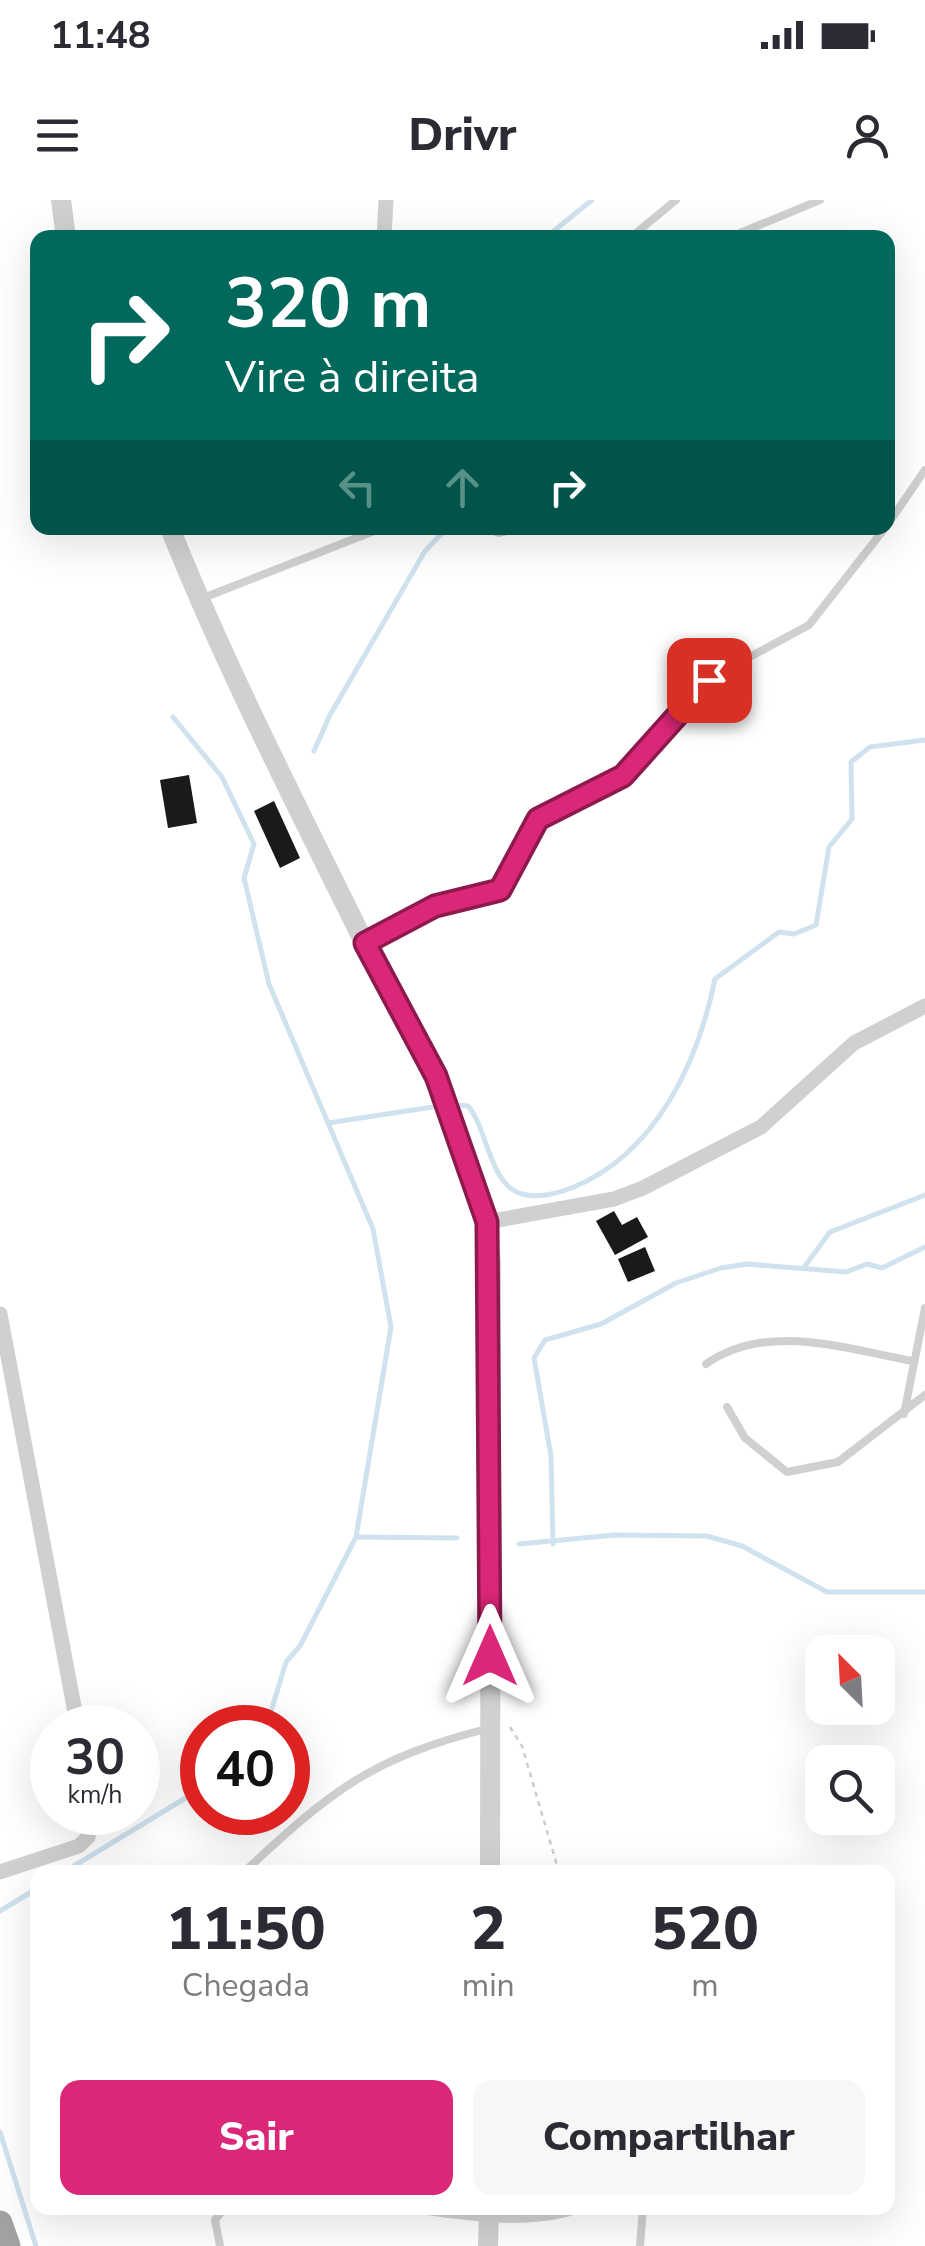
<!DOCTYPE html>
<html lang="pt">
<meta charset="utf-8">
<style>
:root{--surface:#fff;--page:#f7f7f7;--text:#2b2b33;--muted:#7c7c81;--accent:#db2777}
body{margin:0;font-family:"Nunito Sans",sans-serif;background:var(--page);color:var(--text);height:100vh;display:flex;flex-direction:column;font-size:38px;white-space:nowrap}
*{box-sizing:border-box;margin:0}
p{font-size:32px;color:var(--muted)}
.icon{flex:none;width:55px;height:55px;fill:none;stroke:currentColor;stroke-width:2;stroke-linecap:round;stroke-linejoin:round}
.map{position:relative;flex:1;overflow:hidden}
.panel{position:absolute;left:30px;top:1665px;width:865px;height:350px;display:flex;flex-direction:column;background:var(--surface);border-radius:20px;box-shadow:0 10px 40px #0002}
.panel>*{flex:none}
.guide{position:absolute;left:30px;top:30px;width:865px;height:305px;border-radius:20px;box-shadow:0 10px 40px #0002;background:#00695c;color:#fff;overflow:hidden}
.needle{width:65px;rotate:336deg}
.tools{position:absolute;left:805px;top:1435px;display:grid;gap:20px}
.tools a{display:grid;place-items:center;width:90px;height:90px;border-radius:20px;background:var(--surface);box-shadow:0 10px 40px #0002;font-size:50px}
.speed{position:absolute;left:30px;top:1505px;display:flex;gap:20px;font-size:50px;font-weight:700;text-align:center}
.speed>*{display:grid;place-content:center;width:130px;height:130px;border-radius:50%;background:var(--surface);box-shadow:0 10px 40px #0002;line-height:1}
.speed small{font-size:25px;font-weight:400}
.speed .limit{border:15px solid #d22;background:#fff;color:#111}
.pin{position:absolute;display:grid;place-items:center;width:85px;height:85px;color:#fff;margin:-42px;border-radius:20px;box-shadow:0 5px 15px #0006}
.me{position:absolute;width:110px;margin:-55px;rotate:0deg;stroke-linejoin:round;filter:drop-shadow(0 0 8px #0008)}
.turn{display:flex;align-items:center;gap:35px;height:210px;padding:0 30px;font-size:45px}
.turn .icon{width:130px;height:130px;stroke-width:2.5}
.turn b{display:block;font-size:70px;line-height:85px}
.lanes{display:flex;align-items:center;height:95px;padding:0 30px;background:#0003;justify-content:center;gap:50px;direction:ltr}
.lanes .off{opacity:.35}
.eta{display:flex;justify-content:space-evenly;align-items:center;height:170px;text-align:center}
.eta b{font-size:60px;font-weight:800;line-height:70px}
.primary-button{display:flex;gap:20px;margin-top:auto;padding:20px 30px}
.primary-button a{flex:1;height:115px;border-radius:20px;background:var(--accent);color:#fff;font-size:40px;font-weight:800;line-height:115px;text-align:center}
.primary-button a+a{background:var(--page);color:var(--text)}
.status{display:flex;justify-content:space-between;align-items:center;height:70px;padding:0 50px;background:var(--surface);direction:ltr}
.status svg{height:28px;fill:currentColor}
header{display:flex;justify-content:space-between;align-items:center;height:130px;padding:0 30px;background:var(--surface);font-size:45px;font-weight:800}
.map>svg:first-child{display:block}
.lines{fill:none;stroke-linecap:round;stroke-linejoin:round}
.stream{stroke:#cfe2ee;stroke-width:5}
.building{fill:#1a1a1a}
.path{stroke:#cdcdcd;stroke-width:2.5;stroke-dasharray:5 5;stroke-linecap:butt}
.service{stroke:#d0d0d0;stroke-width:8}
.minor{stroke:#d0d0d0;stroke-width:15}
.tertiary{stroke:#d0d0d0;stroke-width:20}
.trunk{stroke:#a2a2a2;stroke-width:25}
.route-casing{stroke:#8e194d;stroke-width:25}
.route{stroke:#db2777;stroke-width:18}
</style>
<div class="status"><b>11:48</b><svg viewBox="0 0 49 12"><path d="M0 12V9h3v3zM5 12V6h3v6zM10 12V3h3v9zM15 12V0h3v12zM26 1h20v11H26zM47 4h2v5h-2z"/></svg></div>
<header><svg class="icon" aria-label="menu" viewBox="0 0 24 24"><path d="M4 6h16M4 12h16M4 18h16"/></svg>Drivr<svg class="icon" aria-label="person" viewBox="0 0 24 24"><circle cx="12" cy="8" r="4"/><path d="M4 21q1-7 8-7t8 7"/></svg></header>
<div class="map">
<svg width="925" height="2046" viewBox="0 0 925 2046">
<rect width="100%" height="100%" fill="#fff"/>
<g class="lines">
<g class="stream">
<path d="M 545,38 L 592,0"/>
<path d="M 173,517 L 222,577 L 254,644 L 244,678 L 269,784 L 373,1029 L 391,1127 L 356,1337 L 300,1446 L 286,1462 L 266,1528"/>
<path d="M 314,551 L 330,515 L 425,351 L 447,328"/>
<path d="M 455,905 L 468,906 C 488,929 489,985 522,994 C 539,999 559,993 574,987 C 657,952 698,862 715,779 L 779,732 L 794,734 L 816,725 L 829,647 L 852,619 L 851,562 L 870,547 L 925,540"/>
<path d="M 328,923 L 439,906"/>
<path d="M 805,1066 L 830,1032 L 925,995"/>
<path d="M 356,1337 L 457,1338"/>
<path d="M 519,1344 L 615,1335 L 707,1336 L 742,1346 L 827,1392 L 925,1392"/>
<path d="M 553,1344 L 551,1256 L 534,1158 L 545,1140 L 601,1124 L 676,1083 L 721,1068 L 747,1064 L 846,1072 L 867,1064 L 882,1068 L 925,1047"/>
<path d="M 64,1672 L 202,1588"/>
<path d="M 0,1711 L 38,1688"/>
<path d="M 0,1932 L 36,2046"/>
</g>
</g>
<g class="building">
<path d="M 189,575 L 197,623 L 168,628 L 160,580 Z"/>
<path d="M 274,601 L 300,658 L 280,668 L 254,611 Z"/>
<path d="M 614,1011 L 622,1025 L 637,1017 L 648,1037 L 615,1055 L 596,1021 Z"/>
<path d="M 645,1047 L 655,1071 L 628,1082 L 618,1059 Z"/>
</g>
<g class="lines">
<path class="path" d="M 510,1527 L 522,1546 L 559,1672"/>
<g class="service">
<path d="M 630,38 L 676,0"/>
<path d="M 728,38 L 820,0"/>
<path d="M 888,324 L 925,270"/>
<path d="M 485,328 L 499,333 L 518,328"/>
<path d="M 203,398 L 382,328"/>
<path d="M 365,743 L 435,706 L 499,691 L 538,619 L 623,576 L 709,479 L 809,425 L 885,328"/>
<path d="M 706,1164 C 768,1121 845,1149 913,1161"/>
<path d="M 727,1207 L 745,1238 L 787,1272 L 838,1262 L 925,1195"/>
<path d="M 904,1214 L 925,1108"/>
<path d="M 244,1672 C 330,1592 369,1559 486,1529"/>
<path d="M 405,2008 C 463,2016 527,2028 583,2008"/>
<path d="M 220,2046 L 215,2020 L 224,2008"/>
<path d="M 640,2046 L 643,2008"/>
</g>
<g class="minor">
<path d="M 384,38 L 386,0"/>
<path d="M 487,1022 L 614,999 L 643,988 L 761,927 L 854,843 L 925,806"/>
<path d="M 0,1114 L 78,1528"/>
<path d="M 0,1672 L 79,1646 L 88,1637 L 94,1612"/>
</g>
<g class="tertiary">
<path d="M 61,0 L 66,38"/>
<path d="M 170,328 C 226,468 296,604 363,740 C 415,843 479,945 491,1062 L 490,1672"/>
<path d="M 488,2046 L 489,2008"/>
</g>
<path class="trunk" d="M 0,2023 L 8,2046"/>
</g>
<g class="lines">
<defs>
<path id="route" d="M 490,1456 L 487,1022 L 436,876 L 365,743 L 435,706 L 500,690 L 538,619 L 623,576 L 709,480"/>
</defs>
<use href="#route" class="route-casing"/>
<use href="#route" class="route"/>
</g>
</svg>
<div class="tools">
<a><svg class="needle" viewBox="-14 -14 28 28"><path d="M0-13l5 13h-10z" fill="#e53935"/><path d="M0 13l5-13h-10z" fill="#7c7c81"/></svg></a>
<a><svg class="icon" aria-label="search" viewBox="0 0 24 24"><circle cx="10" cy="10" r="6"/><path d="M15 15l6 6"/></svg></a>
</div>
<div class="speed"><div>30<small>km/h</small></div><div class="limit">40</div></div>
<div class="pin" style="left:709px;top:480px;background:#d93025"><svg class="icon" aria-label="arrive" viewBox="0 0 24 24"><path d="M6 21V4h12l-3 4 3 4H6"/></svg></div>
<svg class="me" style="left:490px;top:1456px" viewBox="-20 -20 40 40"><path d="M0-17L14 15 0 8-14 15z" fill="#db2777" stroke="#fff" stroke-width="4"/></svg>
<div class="guide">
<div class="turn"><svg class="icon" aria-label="right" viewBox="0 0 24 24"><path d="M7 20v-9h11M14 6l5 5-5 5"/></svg><div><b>320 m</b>Vire à direita</div></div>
<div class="lanes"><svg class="icon off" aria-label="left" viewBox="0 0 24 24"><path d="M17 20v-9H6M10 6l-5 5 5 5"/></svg><svg class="icon off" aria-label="ahead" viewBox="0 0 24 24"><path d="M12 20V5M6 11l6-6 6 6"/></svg><svg class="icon" aria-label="right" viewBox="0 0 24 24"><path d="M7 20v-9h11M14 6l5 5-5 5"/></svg></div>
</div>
<section class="panel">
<div class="eta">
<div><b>11:50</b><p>Chegada</p></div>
<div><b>2</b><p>min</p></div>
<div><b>520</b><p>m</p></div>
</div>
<div class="primary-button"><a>Sair</a><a>Compartilhar</a></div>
</section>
</div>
